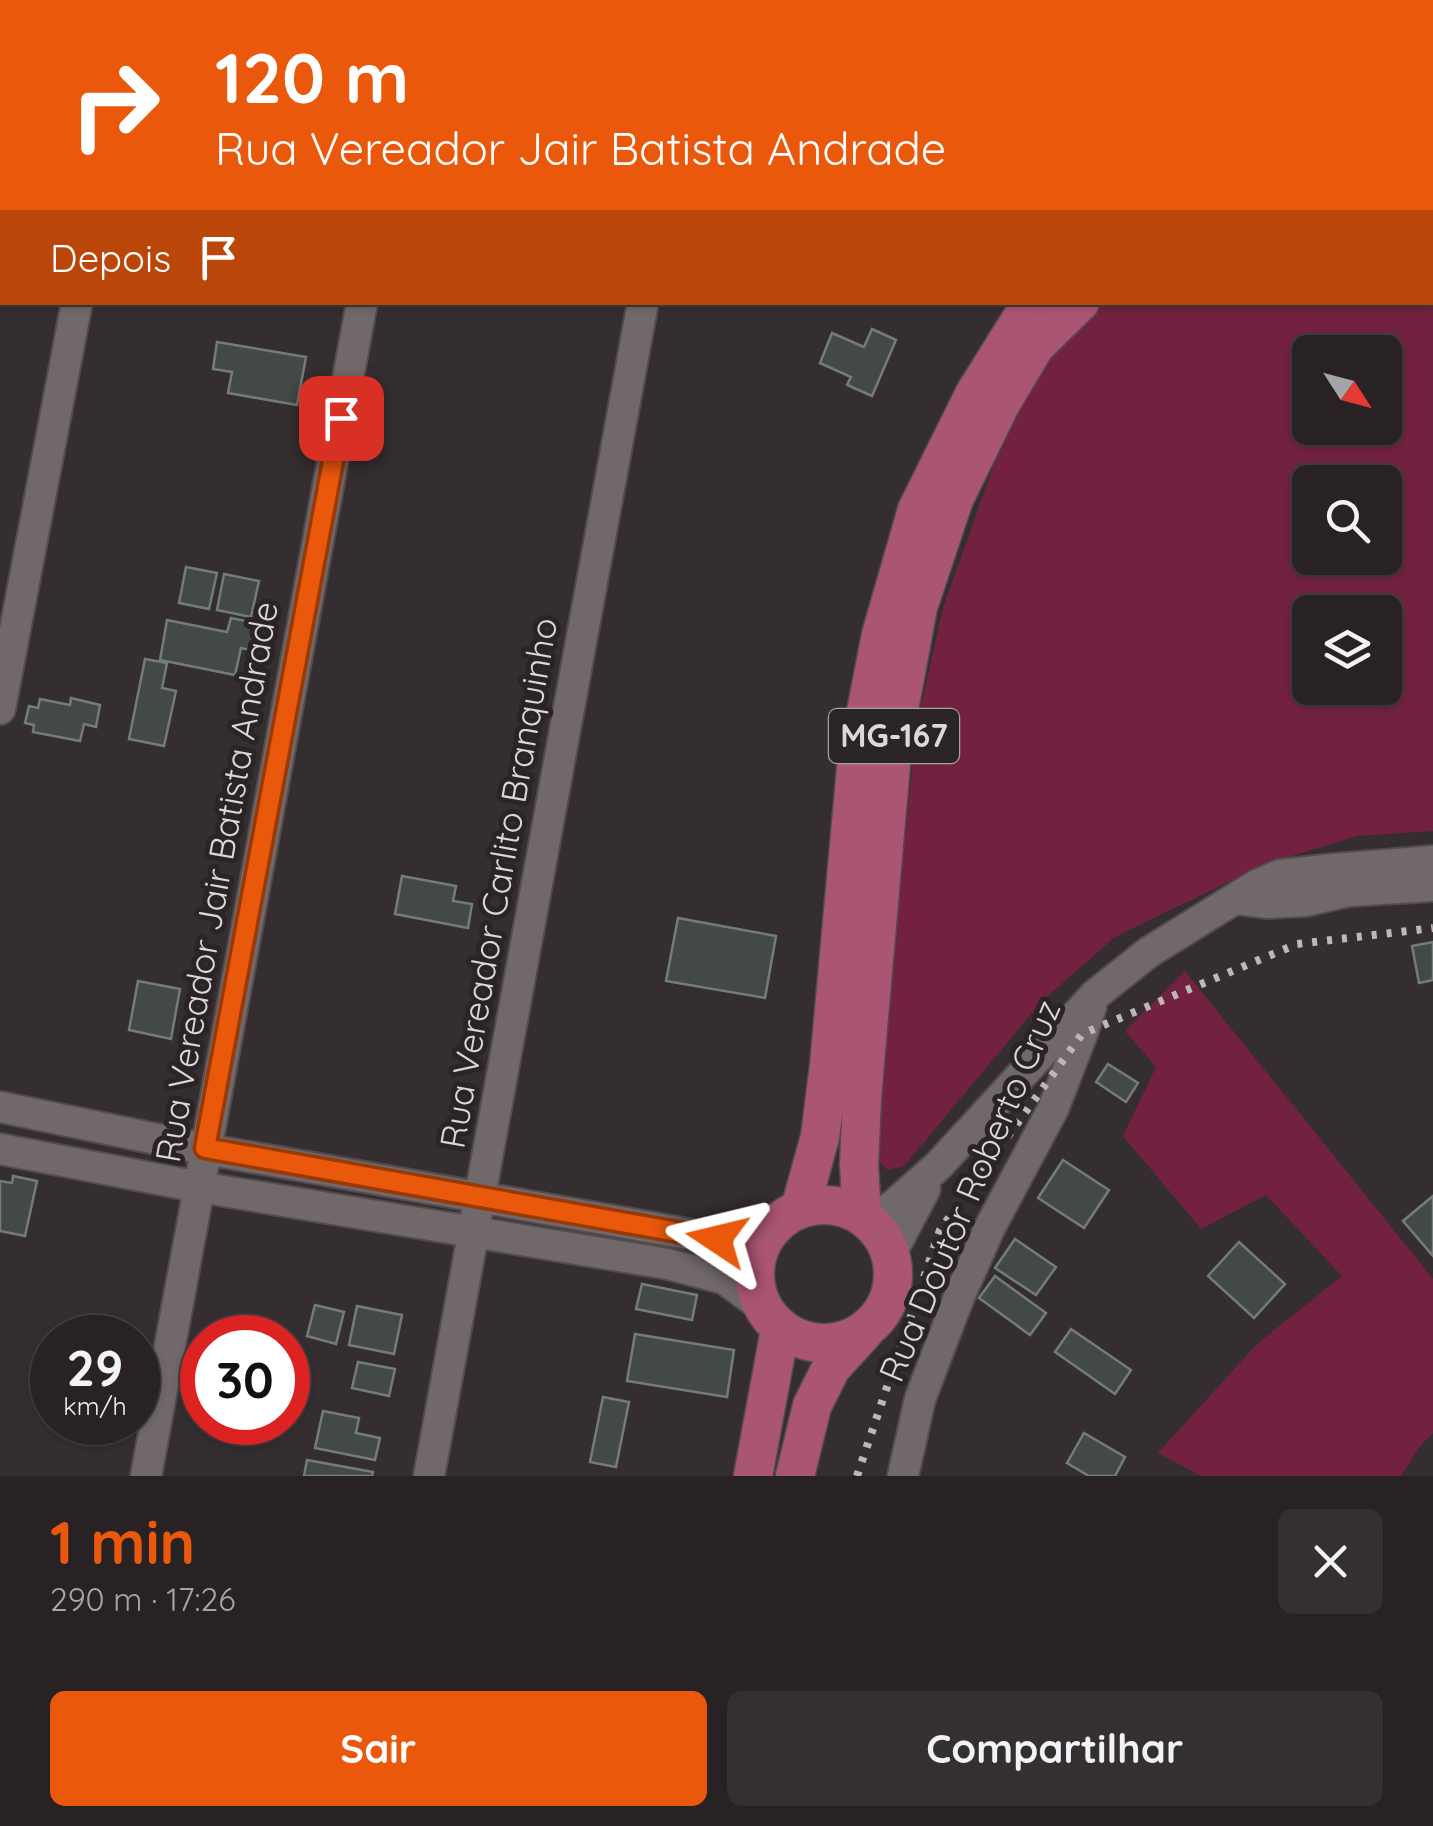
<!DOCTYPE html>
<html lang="pt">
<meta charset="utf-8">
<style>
:root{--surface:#282224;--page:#342f31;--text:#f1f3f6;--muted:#a5a4a6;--line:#443f41;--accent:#ea580c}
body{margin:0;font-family:Quicksand,sans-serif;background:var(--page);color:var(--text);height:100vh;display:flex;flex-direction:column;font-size:38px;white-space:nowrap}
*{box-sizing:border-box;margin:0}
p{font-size:32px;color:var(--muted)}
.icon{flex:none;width:55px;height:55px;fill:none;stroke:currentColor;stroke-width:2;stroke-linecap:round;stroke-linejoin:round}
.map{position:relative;height:1476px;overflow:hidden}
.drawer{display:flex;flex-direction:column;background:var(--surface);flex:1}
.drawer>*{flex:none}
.hud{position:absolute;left:0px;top:0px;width:1435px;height:305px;box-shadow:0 2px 8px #0004,0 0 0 2px var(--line);background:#ea580c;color:#fff;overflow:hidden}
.needle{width:65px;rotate:126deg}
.buttons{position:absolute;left:1292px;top:335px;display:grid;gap:20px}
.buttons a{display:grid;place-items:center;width:110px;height:110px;border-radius:15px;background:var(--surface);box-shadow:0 2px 8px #0004,0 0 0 2px var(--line);font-size:50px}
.speed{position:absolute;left:30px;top:1315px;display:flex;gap:20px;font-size:50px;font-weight:700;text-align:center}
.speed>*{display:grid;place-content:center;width:130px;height:130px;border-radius:50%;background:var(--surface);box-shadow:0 2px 8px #0004,0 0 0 2px var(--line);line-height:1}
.speed small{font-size:25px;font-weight:400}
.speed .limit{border:15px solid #d22;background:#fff;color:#111}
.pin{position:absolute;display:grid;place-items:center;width:85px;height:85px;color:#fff;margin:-42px;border-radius:20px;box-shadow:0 5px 15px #0006}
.me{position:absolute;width:110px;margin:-55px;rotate:280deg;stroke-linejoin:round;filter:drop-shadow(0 0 8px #0008)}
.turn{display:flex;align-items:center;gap:35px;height:210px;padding:0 50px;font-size:45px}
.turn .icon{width:130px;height:130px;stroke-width:2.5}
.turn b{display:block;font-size:70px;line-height:85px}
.then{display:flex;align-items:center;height:95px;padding:0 50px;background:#0003;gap:20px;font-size:38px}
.round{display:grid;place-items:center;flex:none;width:105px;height:105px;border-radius:15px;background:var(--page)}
.head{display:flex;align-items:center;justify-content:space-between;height:170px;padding:0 50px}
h1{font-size:60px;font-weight:700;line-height:75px;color:var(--accent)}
.action{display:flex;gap:20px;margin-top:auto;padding:20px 50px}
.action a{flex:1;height:115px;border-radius:15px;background:var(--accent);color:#fff;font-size:40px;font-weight:700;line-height:115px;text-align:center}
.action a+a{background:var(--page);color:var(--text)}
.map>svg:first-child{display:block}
.green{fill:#722240;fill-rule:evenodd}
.building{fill:#424946;stroke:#737c78;stroke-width:2.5}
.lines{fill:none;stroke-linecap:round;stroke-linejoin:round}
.minor-casing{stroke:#524c4e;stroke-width:34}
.major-casing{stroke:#524c4e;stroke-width:41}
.minor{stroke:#71686a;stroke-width:30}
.major{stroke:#ab5574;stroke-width:38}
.rail{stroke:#bdb7b8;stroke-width:8;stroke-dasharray:5 10;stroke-linecap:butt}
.route-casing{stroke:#983908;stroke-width:25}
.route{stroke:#ea580c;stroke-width:18}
.labels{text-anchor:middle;stroke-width:10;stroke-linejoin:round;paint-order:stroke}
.shield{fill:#2b2426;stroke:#a7a1a3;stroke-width:2.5}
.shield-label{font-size:32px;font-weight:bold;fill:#dcd7d8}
.street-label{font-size:35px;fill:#dcd7d8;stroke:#2b2426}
</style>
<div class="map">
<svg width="1433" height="1476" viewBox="0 0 1433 1476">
<rect width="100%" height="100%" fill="#352e30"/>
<g class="green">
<path d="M 1401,0 L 1433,0 L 1433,831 L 1357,836 L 1263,865 L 1115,937 L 1042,1001 L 904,1166 L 888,1170 L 880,1163 L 873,1137 L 917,724 L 943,608 L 993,467 L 1052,344 L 1101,303 L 1432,302 L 1432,2 L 1401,2 ZM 1310,352 L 1385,352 L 1385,428 L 1310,428 ZM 1310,482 L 1385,482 L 1385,558 L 1310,558 ZM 1310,612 L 1385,612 L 1385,688 L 1310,688 Z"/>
<path d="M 1185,971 L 1433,1279 L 1433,1433 L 1421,1445 L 1401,1476 L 1201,1476 L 1158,1453 L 1257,1344 L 1342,1276 L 1266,1195 L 1201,1229 L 1123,1136 L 1156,1067 L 1125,1031 Z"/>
</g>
<g class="building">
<path d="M 872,329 L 896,340 L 872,396 L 847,385 L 851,377 L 820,363 L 832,333 L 864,347 Z"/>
<path d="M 217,342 L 306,357 L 297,405 L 228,393 L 232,372 L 213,369 Z"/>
<path d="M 186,567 L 217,573 L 209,609 L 179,603 Z"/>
<path d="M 224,574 L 259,581 L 251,617 L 217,610 Z"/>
<path d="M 231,618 L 256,623 L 250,650 L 241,648 L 235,675 L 160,660 L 167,620 L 227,632 Z"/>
<path d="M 145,659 L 167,663 L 162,688 L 176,691 L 164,746 L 129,739 Z"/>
<path d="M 71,698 L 100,705 L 96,727 L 84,724 L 80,741 L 33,732 L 34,725 L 25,723 L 29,706 L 38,708 L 40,699 L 70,705 Z"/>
<path d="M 402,876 L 456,886 L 453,901 L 472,904 L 468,928 L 395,914 Z"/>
<path d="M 678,918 L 776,936 L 765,998 L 666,981 Z"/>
<path d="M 1433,942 L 1433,980 L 1419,983 L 1412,946 Z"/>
<path d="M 138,981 L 180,989 L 171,1039 L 129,1030 Z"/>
<path d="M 1108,1064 L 1138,1083 L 1126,1102 L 1096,1082 Z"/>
<path d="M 1063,1160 L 1109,1190 L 1084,1228 L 1038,1198 Z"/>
<path d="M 13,1176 L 37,1181 L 25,1236 L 0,1231 L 0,1181 L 12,1183 Z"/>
<path d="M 1433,1196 L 1433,1256 L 1403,1221 Z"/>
<path d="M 1015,1239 L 1056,1267 L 1036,1295 L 995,1268 Z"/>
<path d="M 1239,1242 L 1285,1284 L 1254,1318 L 1208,1276 Z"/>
<path d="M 995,1276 L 1046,1313 L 1030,1335 L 979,1298 Z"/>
<path d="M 642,1284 L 697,1295 L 692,1320 L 636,1309 Z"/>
<path d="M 315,1305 L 344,1312 L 336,1344 L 307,1336 Z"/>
<path d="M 357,1306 L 402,1315 L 394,1354 L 349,1345 Z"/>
<path d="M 1071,1329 L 1131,1370 L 1115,1394 L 1055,1352 Z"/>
<path d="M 635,1334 L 734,1350 L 727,1397 L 627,1381 Z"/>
<path d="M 358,1362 L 395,1369 L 389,1396 L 352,1388 Z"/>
<path d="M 603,1397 L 629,1402 L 616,1467 L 590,1462 Z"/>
<path d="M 323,1411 L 359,1418 L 356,1433 L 380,1438 L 375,1460 L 315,1448 Z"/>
<path d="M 1084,1433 L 1125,1457 L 1115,1476 L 1089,1476 L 1067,1463 Z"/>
<path d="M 307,1460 L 373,1472 L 372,1476 L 304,1476 Z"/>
</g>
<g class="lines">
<defs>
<g id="minor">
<path d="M 889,0 L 898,2"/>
<path d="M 134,2 L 134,0"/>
<path d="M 418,2 L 419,0"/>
<path d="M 698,2 L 698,0"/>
<path d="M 0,709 L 77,302"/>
<path d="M 1236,899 L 1266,903 L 1306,901 L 1349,891 L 1433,886"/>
<path d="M 0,1107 L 205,1149 L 717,1239 L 773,1226"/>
<path d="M 0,1149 L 199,1187 L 668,1264 L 725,1279 L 761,1306"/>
<path d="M 870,1223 L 894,1205 L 939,1165 L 1095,995 L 1149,952 L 1257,885 L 1280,875 L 1334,869 L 1433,861"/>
<path d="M 889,1257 L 925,1189"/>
<path d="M 146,1476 L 362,302"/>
<path d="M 429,1476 L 643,302"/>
<path d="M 903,1476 L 920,1399 L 959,1297 L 990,1227 L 1053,1109 L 1082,1034 L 1091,1007"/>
</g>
<g id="major">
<path d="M 1319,0 L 1323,2"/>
<path d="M 1255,2 L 1260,0"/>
<path d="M 1365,2 L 1366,0"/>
<circle cx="824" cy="1274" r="69"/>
<path d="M 800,1209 L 820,1137 L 829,1066 L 857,758 L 881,635 L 917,510 L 975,393 L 1032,302"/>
<path d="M 862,1216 L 859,1165 L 862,1097 L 893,741 L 918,607 L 954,499 L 1001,403 L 1035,346 L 1080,302"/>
<path d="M 753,1476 L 780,1330"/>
<path d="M 795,1476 L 812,1406 L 831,1368 L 863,1333"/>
</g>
</defs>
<use href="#minor" class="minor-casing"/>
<use href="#major" class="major-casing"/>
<use href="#minor" class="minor"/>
<use href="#major" class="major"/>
<path class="rail" d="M 857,1476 L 940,1230 L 1082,1034 L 1297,944 L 1433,928"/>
</g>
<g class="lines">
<defs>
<path id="route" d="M 341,418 L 205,1148 L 717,1239"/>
</defs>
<use href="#route" class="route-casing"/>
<use href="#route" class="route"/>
</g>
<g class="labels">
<rect class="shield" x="829" y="709" width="130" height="54" rx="8"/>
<g class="shield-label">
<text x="894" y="747">MG-167</text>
</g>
<g class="street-label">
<text transform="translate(217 882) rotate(-80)" y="12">Rua Vereador Jair Batista Andrade</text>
<text transform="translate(499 883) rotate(-80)" y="12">Rua Vereador Carlito Branquinho</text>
<text transform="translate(970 1191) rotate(-67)" y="12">Rua Doutor Roberto Cruz</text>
</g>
</g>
</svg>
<div class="buttons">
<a><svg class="needle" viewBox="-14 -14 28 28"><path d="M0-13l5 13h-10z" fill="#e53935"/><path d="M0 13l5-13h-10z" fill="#a5a4a6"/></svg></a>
<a><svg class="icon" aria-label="search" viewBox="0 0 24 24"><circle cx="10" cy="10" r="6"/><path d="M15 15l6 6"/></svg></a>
<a><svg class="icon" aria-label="layers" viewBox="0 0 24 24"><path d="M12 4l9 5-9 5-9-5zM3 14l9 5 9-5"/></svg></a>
</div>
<div class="speed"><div>29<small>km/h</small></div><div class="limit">30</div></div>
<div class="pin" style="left:341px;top:418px;background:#d93025"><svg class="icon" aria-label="arrive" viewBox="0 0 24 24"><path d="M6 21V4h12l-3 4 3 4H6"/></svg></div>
<svg class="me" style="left:717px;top:1239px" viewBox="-20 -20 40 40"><path d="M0-17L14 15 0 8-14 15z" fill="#ea580c" stroke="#fff" stroke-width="4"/></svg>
<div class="hud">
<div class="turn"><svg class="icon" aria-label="right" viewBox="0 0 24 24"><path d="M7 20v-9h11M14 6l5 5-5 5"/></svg><div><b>120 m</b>Rua Vereador Jair Batista Andrade</div></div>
<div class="then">Depois<svg class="icon" aria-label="arrive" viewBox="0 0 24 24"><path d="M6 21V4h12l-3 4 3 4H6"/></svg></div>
</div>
</div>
<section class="drawer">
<div class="head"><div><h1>1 min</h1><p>290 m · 17:26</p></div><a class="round"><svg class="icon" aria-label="close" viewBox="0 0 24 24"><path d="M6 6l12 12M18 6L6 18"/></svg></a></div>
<div class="action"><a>Sair</a><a>Compartilhar</a></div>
</section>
